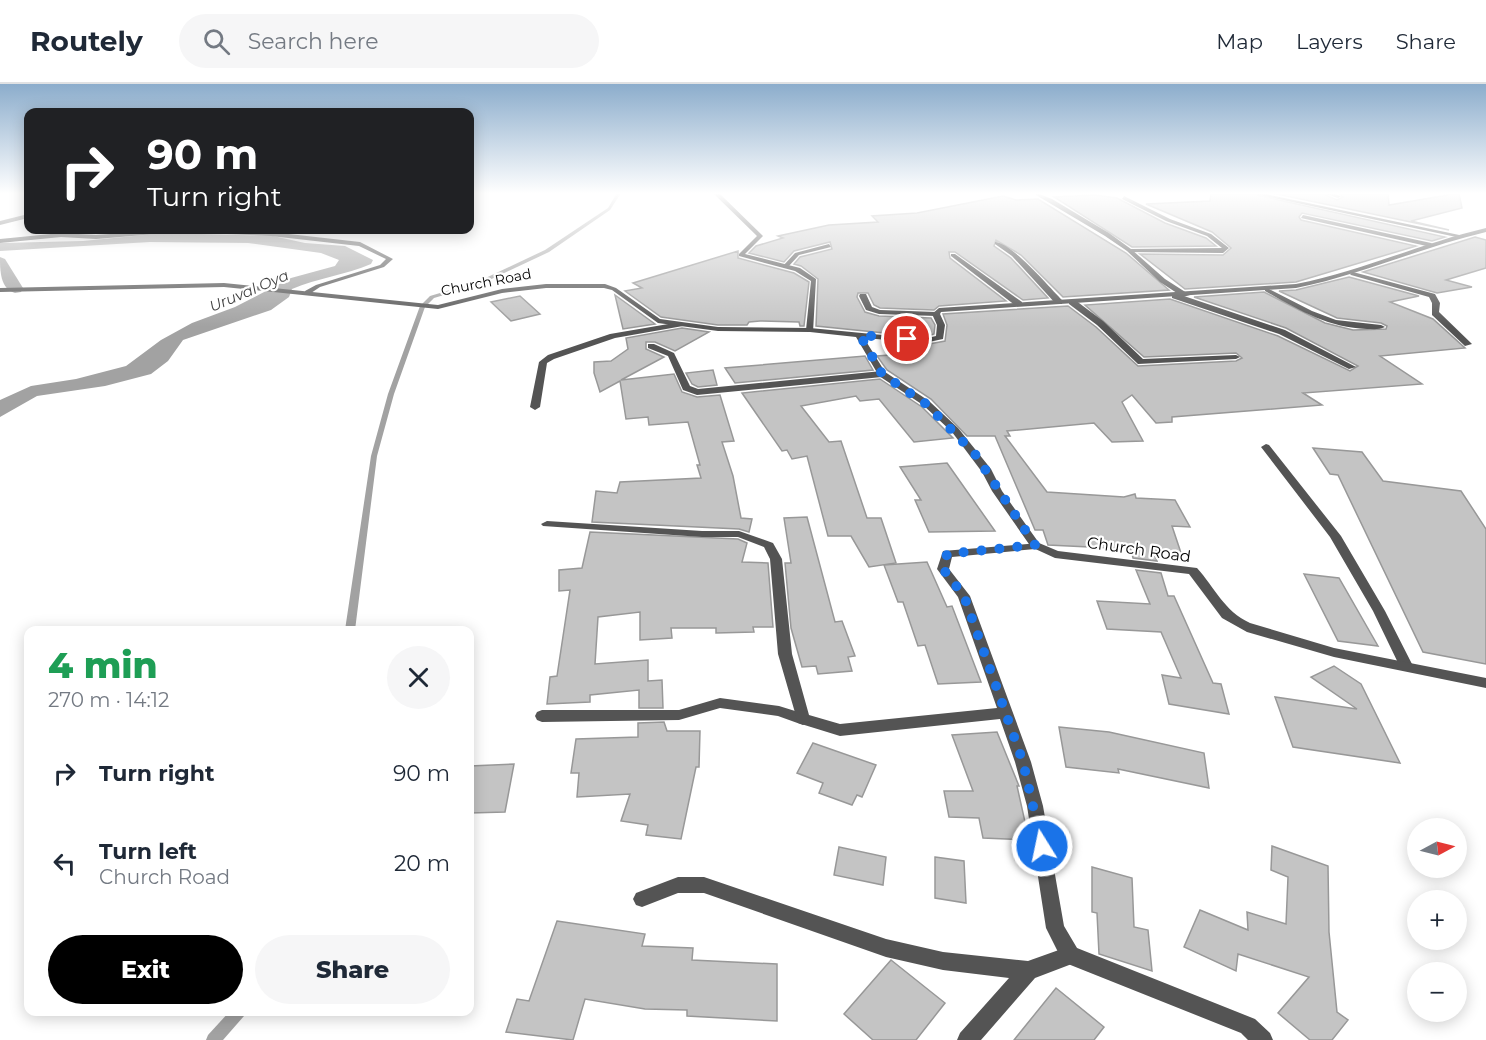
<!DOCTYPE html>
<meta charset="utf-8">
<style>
:root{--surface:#fff;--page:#f6f6f7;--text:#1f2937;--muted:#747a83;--line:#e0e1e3;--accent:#000}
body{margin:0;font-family:Montserrat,sans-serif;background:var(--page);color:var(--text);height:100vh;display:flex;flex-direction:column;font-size:22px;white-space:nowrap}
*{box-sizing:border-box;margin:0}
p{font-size:20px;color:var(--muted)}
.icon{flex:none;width:33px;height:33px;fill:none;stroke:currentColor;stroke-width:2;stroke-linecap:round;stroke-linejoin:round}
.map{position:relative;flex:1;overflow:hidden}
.panel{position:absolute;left:24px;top:542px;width:450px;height:390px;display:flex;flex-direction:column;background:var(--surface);border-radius:12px;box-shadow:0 3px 15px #0003}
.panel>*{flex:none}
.banner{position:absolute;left:24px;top:24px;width:450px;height:126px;border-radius:12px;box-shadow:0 3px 15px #0003;background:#202124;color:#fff;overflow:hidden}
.needle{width:39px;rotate:83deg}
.controls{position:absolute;left:1407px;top:734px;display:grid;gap:12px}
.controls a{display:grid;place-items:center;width:60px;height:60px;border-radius:50%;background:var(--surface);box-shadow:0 3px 15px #0003;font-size:30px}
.pin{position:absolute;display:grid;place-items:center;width:51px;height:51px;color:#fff;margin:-26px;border:3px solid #fff;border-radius:50%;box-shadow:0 2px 6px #0007}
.me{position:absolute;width:66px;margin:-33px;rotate:350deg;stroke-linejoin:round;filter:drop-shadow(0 0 4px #0008)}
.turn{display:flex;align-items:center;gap:21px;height:126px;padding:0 24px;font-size:27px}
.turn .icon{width:78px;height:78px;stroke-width:2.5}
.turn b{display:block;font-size:42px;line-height:51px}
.round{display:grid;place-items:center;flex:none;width:63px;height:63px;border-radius:32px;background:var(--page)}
.head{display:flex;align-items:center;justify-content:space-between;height:102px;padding:0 24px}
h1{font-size:36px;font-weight:800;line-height:45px;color:#1e9e55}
.cta{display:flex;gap:12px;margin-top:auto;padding:12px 24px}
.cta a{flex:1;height:69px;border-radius:36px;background:var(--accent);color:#fff;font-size:24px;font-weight:800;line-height:69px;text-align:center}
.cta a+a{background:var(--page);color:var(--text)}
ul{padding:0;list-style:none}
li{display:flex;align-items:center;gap:18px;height:90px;padding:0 24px}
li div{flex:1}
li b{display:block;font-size:22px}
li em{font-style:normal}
header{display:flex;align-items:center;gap:36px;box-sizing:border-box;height:84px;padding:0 30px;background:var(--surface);border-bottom:2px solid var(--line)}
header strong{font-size:28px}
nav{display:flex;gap:33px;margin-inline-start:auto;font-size:21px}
.search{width:420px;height:54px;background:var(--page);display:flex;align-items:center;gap:15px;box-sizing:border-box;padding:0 21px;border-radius:33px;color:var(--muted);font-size:22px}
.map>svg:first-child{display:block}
.water{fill:#a2a2a2}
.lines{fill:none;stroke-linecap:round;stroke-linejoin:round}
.stream{fill:#a2a2a2;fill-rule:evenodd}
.canal{fill:#a2a2a2;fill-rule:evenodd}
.building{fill:#c4c4c4;stroke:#989898;stroke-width:1.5}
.service{fill:#545454;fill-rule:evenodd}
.minor{fill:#545454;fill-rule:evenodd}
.tertiary{fill:#545454;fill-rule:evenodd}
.route{stroke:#1a73e8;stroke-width:10;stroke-dasharray:0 18}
.labels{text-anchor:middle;stroke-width:4.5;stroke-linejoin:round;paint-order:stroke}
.far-street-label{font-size:14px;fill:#000;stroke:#fff}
.far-water-label{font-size:15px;font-style:italic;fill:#434343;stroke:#fff}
.street-label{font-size:16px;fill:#000;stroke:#fff}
</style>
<header>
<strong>Routely</strong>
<div class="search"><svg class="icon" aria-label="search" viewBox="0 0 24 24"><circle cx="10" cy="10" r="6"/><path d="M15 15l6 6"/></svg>Search here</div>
<nav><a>Map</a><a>Layers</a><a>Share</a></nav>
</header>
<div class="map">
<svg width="1486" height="956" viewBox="0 0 1486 956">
<rect width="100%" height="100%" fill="#fff"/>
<path class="water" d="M 165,149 L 273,152 L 305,159 L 345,162 L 373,176 L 371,180 C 346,191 317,194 292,205 L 289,213 L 271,226 L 183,256 L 168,277 L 151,290 L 105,302 L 37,312 L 0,333 L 0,316 L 31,302 L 76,295 L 126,282 L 161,256 L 192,239 L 235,223 L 291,194 L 335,182 L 339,176 L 321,169 L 248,159 L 150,158 L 0,167 L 0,159 L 83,157 Z"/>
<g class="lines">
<g class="stream">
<path d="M 617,109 L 621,109 L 610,126 L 549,168 L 481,200 L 434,214 L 425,223 L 394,310 L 377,372 L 355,546 L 345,546 L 371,372 L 388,310 L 420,222 L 430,212 L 477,198 L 545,166 L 608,124 Z"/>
<path d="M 230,927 L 246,927 L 244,932 L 223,956 L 206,956 L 208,951 Z"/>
</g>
<path class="canal" d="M 0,173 L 5,175 L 23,204 L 21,208 L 15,209 C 0,205 0,186 0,173 Z"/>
</g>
<g class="building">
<path d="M 1211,109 L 1248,109 L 1445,153 L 1432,157 L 1302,129 L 1299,133 L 1301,136 L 1416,162 L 1296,198 L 1185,205 L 1140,170 L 1223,171 L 1231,164 L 1212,148 L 1146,120 L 1210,117 Z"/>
<path d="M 1272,109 L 1321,109 L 1337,116 L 1343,113 L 1339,109 L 1388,109 L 1389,121 L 1459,109 L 1462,124 L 1411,137 L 1449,146 Z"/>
<path d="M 1095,111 L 1117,114 L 1165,139 L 1206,154 L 1216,162 L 1132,163 L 1054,113 Z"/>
<path d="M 1003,112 L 1016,116 L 1038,115 L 1126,169 L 1169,206 L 1063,213 L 1021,171 L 996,156 L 994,162 L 1011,174 L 1048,214 L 1023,216 L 955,168 L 949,168 L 950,174 L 1006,217 L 939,222 L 934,226 L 880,224 L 874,221 L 868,209 L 858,209 L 857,213 L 865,228 L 879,232 L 931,234 L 935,241 L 934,250 L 924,253 L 816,242 L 818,195 L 801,182 L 794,180 L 800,173 L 832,165 L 830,158 L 794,167 L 784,178 L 749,169 L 756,162 L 783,154 L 778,152 L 829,141 L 878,138 L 872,132 L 917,129 Z"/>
<path d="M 1475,153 L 1486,156 L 1486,184 L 1446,196 L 1472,203 L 1437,209 L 1363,188 Z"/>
<path d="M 738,167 L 738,174 L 794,189 L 809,198 L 804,242 L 800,242 L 799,238 L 760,237 L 749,238 L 747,241 L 718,241 L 661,233 L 625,207 L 642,204 L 633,199 Z"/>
<path d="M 1349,193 L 1419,212 L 1390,218 L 1433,235 L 1465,264 L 1380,272 L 1422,300 L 1303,309 L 1322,321 L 1172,333 L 1172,338 L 1156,339 L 1132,311 L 1122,318 L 1143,357 L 1112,358 L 1094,339 L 1007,347 L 1010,352 L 1005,352 L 1047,408 L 1124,413 L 1135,410 L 1136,414 L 1175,416 L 1190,443 L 1172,442 L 1181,469 L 1153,466 L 1157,477 L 1133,474 L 1131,465 L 1048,461 L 1043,446 L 1035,446 L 995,352 L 967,352 L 931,315 L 887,286 L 877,272 L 904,270 L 904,260 L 924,261 L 945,257 L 947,241 L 943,230 L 1068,222 L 1096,243 L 1138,282 L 1236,277 L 1242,274 L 1236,269 L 1144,273 L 1085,221 L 1170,215 L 1278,252 L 1350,287 L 1358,282 L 1286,244 L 1194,213 L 1264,208 L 1325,239 L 1353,246 L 1386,245 L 1387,242 L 1381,239 L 1337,234 L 1279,207 L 1296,206 Z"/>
<path d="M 615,211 L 655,240 L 623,245 Z"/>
<path d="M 520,212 L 540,230 L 511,237 L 491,218 Z"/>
<path d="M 682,244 L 709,248 L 675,267 L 655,258 L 646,258 L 646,265 L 664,273 L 621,296 L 674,290 L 682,308 L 697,313 L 720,311 L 734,357 L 722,358 L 733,392 L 741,434 L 752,435 L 749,448 L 739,445 L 592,438 L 596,407 L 617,409 L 620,398 L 701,394 L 697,381 L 700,381 L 688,338 L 649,341 L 648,333 L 626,335 L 620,297 L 600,308 L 594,289 L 594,278 L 611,277 L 628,265 L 626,254 Z"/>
<path d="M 865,272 L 873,286 L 735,299 L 725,284 Z"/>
<path d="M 713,286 L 717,301 L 698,303 L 692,300 L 686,289 Z"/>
<path d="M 880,295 L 922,323 L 953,354 L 914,358 L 879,315 L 860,317 L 856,312 L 801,322 L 829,358 L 841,357 L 867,434 L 881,434 L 896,479 L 869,483 L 851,452 L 828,452 L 807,372 L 792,375 L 787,366 L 782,367 L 742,309 Z"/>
<path d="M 1313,364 L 1362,368 L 1383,397 L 1461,407 L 1486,445 L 1486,580 L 1423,568 L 1338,391 L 1330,390 Z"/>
<path d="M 947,379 L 995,447 L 929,448 L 915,416 L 921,416 L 900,383 Z"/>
<path d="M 807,433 L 835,538 L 842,537 L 855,572 L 848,573 L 852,587 L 818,590 L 816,582 L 802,583 L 791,544 L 785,479 L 791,479 L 784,434 Z"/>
<path d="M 590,448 L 738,455 L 747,459 L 742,478 L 768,479 L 773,543 L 753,543 L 754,548 L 716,549 L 716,544 L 671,544 L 672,554 L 640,556 L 640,528 L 598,533 L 595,580 L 648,576 L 648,597 L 662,596 L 663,624 L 639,624 L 639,606 L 590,611 L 590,618 L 547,620 L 550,593 L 557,592 L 570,506 L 559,507 L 559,486 L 582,484 Z"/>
<path d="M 927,478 L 947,523 L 952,522 L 981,598 L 938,600 L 925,561 L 918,562 L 903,518 L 898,518 L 884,481 Z"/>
<path d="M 1136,486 L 1161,489 L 1168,512 L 1174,512 L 1213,599 L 1221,600 L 1229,630 L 1169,620 L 1162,591 L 1181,594 L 1161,548 L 1107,545 L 1097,517 L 1150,520 Z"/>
<path d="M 1304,490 L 1339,494 L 1378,562 L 1338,557 Z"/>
<path d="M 1334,582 L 1361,600 L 1400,679 L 1293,663 L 1275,613 L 1357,625 L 1311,593 Z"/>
<path d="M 664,638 L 667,647 L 700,647 L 699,683 L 696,683 L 681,755 L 646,751 L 648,741 L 621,737 L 630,710 L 577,713 L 579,689 L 571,689 L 576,655 L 638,653 L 638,639 Z"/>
<path d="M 1059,643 L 1109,648 L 1204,669 L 1209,704 L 1118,685 L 1119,689 L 1066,683 Z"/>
<path d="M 997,648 L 1019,702 L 1017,702 L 1029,756 L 983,754 L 979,734 L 949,733 L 944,707 L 973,707 L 952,651 Z"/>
<path d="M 813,659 L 876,681 L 862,713 L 857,711 L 852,721 L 819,709 L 823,699 L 797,689 Z"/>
<path d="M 514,680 L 505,728 L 470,729 L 470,682 Z"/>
<path d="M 1272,762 L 1328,782 L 1329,848 L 1337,928 L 1348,936 L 1332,956 L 1310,956 L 1278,929 L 1309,893 L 1238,870 L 1236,887 L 1184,863 L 1200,826 L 1248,846 L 1247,828 L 1286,840 L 1288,793 L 1271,786 Z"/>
<path d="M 839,763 L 886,773 L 883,801 L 834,791 Z"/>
<path d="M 935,773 L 964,777 L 966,819 L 935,814 Z"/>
<path d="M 1092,783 L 1132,794 L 1134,843 L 1148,846 L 1152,887 L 1099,870 L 1097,829 L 1092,828 Z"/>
<path d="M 557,837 L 645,850 L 642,862 L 693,864 L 692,876 L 777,880 L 777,937 L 687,932 L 687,926 L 645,925 L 585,915 L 573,956 L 506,948 L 517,915 L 529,917 Z"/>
<path d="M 891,876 L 945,919 L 916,956 L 873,956 L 844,930 Z"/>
<path d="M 1056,904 L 1104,943 L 1094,956 L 1014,956 Z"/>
</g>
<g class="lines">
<g class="service">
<path d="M 1323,109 L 1332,109 L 1341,112 L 1338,114 Z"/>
<path d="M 1124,112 L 1170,135 L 1211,150 L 1229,164 L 1223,169 L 1128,168 L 1128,166 L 1130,165 L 1222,164 L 1207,152 L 1166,137 L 1122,115 Z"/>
<path d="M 1303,131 L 1431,159 L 1434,161 L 1431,163 L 1301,134 Z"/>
<path d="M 995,158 C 1011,158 1049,203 1062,216 L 1062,220 L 1056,220 L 1012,172 L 995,160 Z"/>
<path d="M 829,160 L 831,163 L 799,171 L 788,183 L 783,182 L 795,169 Z"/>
<path d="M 951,170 L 955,170 L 1022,218 L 1022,222 L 1016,222 L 951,172 Z"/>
<path d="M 1353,188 L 1435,210 L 1440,219 L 1439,228 L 1472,260 L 1465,262 L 1432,231 L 1432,219 L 1429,213 L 1351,191 L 1350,190 Z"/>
<path d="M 1267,204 L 1312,227 L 1336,236 L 1381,241 L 1385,243 C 1379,246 1373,245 1367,245 C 1328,244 1297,225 1265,207 L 1265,205 Z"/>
<path d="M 860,210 L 866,210 L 872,223 L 880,226 L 936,228 L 940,230 L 936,232 L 879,230 L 866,226 L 859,212 Z"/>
<path d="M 1172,210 L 1178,210 L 1285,246 L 1356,283 L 1349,285 L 1279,250 L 1172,214 Z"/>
<path d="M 1069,216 L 1075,216 L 1103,237 L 1143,275 L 1236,271 L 1240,273 L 1236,275 L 1138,280 L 1097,241 L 1069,220 Z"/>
<path d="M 680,238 L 684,240 L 683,242 L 615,254 L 554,275 L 547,279 L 540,323 L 535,326 L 530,323 L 539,278 L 548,271 L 610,250 Z"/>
<path d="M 1266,360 L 1269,361 L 1341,452 L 1385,527 L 1413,582 L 1411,585 L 1401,585 L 1373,527 L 1330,453 L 1261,363 Z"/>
<path d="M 720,614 L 779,622 L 808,631 L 810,635 L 808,639 L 803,641 L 778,632 L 720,624 L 679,636 L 542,638 L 537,636 L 535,632 L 537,628 L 542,626 L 679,626 Z"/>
<path d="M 678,793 L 704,793 L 886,855 L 943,868 L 1028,877 L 1070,862 L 1077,864 L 1080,871 L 1077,878 L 1035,894 L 981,956 L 957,956 L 960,949 L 1009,894 L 943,886 L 886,873 L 704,809 L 678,809 L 642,823 L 636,821 L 633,815 L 636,809 Z"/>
</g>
<g class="minor">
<path d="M 713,109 L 719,109 L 763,152 L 745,170 L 800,184 L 816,195 L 813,248 L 806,246 L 811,197 L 795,187 L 739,172 L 739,170 L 757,152 Z"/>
<path d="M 1036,109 L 1052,115 L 1109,149 L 1131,165 L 1165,195 L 1190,211 L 1183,213 L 1160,198 L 1127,167 L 1105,152 L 1036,111 Z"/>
<path d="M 1250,109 L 1261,109 L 1464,152 L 1461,154 Z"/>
<path d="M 28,130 L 28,134 L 0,141 L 0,137 Z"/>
<path d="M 164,146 L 271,148 L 360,158 L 393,175 L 384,183 L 320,203 L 308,211 L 305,211 L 305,207 L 316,201 L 380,181 L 386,175 L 359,162 L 271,152 L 179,148 L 96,155 L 61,153 L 0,159 L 0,155 L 61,149 L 96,151 Z"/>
<path d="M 648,260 L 654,260 L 674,269 L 690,302 L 698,305 L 882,287 L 886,290 L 882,293 L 697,311 L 683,306 L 668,272 L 648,264 Z"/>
<path d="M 547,437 L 702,447 L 739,447 L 773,459 L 782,475 L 792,570 L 809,631 L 840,640 L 997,624 L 958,513 L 937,485 L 943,467 L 1039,459 L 1041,461 L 1039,463 L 1035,465 L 952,473 L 949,485 L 970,512 L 1031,678 L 1043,722 L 1064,842 L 1077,864 L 1255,935 L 1270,949 L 1273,956 L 1248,956 L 1241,949 L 1063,878 L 1046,844 L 1027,722 L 1015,678 L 1000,635 L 840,652 L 798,639 L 778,570 L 770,475 L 764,463 L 738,453 L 702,453 L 543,442 L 541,440 Z"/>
</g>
<path class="tertiary" d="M 1486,144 L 1486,148 C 1422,163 1361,191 1296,204 L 941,228 L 940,230 L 945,241 L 943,255 L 924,259 L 864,254 L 885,288 L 929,317 L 958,344 L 991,385 L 1002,407 L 1039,459 L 1058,467 L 1197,484 C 1215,504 1224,527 1250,539 L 1334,564 L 1486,594 L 1486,604 L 1334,573 L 1247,548 L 1222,534 L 1189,490 L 1055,474 L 1031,463 L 992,407 L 982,388 L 952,348 L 923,321 L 879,292 L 856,253 L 810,248 L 718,247 L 658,239 L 612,206 L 604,204 L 546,204 L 502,209 L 438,225 L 224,203 L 0,208 L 0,204 L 224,199 L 438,221 L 502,205 L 546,200 L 605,200 L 616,204 L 660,235 L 718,243 L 810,244 L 924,255 L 936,252 L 937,241 L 932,230 L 939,224 L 1296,200 C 1361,187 1422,159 1486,144 Z"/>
</g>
<linearGradient id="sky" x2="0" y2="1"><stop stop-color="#8cadcc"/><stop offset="0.45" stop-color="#fff"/><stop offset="1" stop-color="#fff" stop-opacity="0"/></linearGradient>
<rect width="1486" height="243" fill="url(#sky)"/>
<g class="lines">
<path class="route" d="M 907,255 L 860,251 L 882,290 L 926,320 L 975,370 L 1035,461 L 947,470 L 943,485 L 964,512 L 1023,678 L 1042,762"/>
</g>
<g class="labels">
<g class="far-street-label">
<text transform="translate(486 198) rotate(-11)" y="5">Church Road</text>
</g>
<g class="far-water-label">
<text transform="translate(249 207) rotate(-23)" y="5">Uruval Oya</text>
</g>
<g class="street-label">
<text transform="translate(1139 465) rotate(8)" y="6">Church Road</text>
</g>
</g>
</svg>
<div class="controls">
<a><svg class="needle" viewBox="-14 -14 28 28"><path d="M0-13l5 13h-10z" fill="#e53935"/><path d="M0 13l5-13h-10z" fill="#747a83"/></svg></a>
<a>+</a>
<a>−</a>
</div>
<div class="pin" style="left:907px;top:255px;background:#d93025"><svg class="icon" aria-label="arrive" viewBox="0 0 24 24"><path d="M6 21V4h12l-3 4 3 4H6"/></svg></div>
<svg class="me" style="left:1042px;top:762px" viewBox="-20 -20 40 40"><circle r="17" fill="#1a73e8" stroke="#fff" stroke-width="3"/><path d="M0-11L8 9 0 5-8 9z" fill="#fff"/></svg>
<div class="banner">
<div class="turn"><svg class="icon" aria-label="right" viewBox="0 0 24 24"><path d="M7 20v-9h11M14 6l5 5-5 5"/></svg><div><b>90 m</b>Turn right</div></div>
</div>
<section class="panel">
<div class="head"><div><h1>4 min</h1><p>270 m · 14:12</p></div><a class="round"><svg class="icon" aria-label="close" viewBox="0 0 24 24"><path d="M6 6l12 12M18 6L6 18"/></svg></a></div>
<ul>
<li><svg class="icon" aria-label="right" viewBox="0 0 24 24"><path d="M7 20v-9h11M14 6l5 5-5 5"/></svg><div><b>Turn right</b></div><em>90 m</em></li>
<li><svg class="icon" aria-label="left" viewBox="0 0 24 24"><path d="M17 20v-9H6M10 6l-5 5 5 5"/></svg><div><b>Turn left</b><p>Church Road</p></div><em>20 m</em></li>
</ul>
<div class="cta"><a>Exit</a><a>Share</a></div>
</section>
</div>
